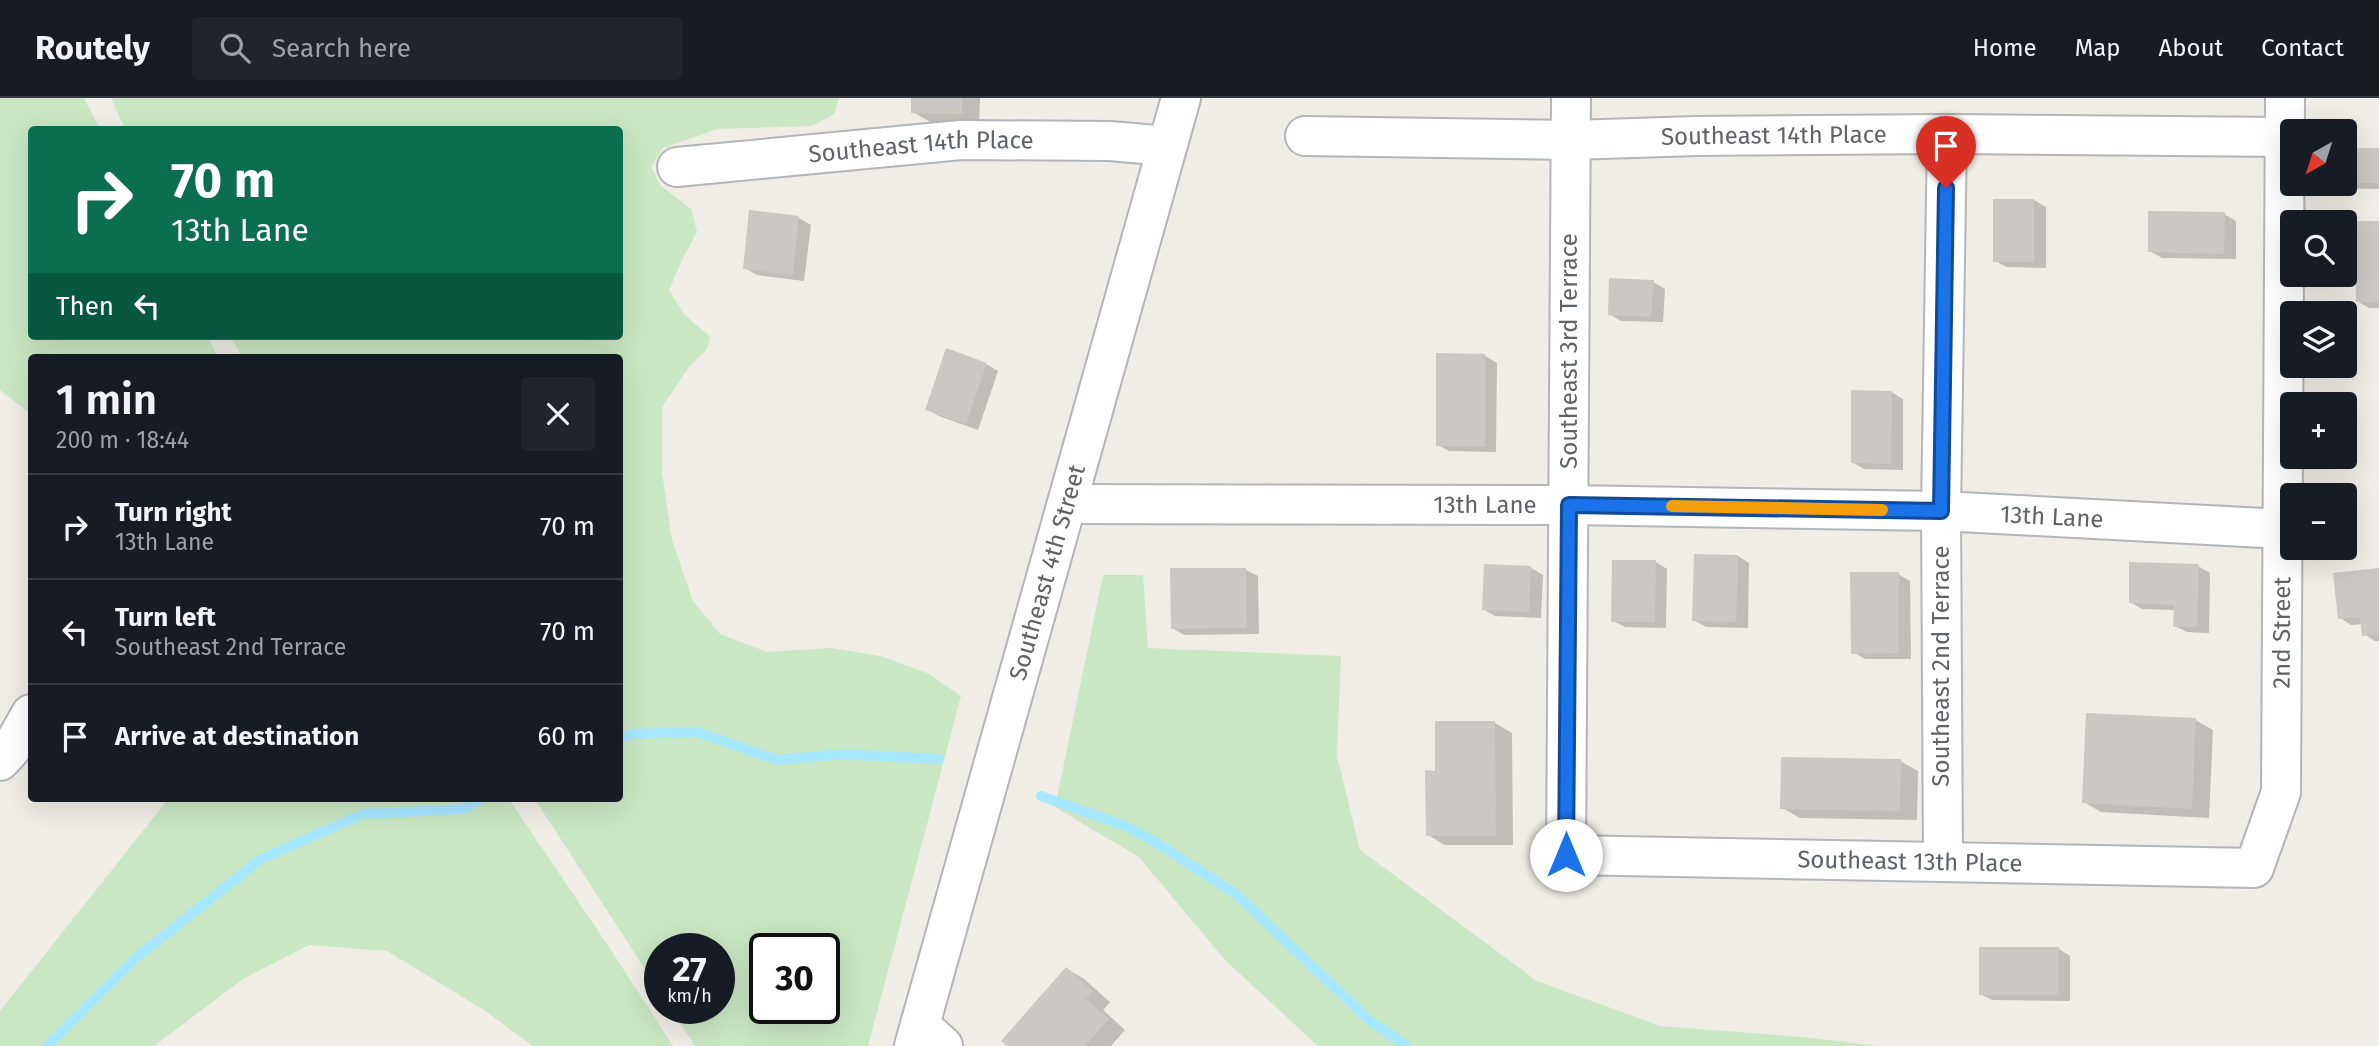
<!DOCTYPE html>
<meta charset="utf-8">
<style>
:root{--surface:#171b24;--page:#20242c;--text:#f1f3f6;--muted:#9ea1a6;--line:#363941}
body{margin:0;font-family:"Fira Sans",sans-serif;background:var(--page);color:var(--text);height:100vh;display:flex;flex-direction:column;font-size:26px;white-space:nowrap}
*{box-sizing:border-box;margin:0}
p{font-size:23px;color:var(--muted)}
.icon{flex:none;width:38px;height:38px;fill:none;stroke:currentColor;stroke-width:2;stroke-linecap:round;stroke-linejoin:round}
.map{position:relative;flex:1;overflow:hidden}
.panel{position:absolute;left:28px;top:256px;width:595px;height:448px;display:flex;flex-direction:column;background:var(--surface);border-radius:7px;box-shadow:0 7px 28px #0002}
.panel>*{flex:none}
.top-card{position:absolute;left:28px;top:28px;width:595px;height:214px;border-radius:7px;box-shadow:0 7px 28px #0002;background:#0b6e4f;color:#fff;overflow:hidden}
.needle{width:46px;rotate:219deg}
.controls{position:absolute;left:2280px;top:21px;display:grid;gap:14px}
.controls a{display:grid;place-items:center;width:77px;height:77px;border-radius:7px;background:var(--surface);box-shadow:0 7px 28px #0002;font-size:35px}
.speed{position:absolute;left:644px;top:835px;display:flex;gap:14px;font-size:35px;font-weight:700;text-align:center}
.speed>*{display:grid;place-content:center;width:91px;height:91px;border-radius:50%;background:var(--surface);box-shadow:0 7px 28px #0002;line-height:1}
.speed small{font-size:18px;font-weight:400}
.speed .limit{border:4px solid #111;border-radius:10px;background:#fff;color:#111}
.pin{position:absolute;display:grid;place-items:center;width:60px;height:60px;color:#fff;margin:-72px -30px;border-radius:50% 50% 50% 0;rotate:-45deg;box-shadow:0 0 7px #0007}
.pin .icon{rotate:45deg}
.me{position:absolute;width:77px;margin:-38px;rotate:0deg;stroke-linejoin:round;filter:drop-shadow(0 0 5px #0008)}
.turn{display:flex;align-items:center;gap:24px;height:147px;padding:0 28px;font-size:32px}
.turn .icon{width:91px;height:91px;stroke-width:2.5}
.turn b{display:block;font-size:49px;line-height:60px}
.then{display:flex;align-items:center;height:66px;padding:0 28px;background:#0003;gap:14px;font-size:26px}
.round{display:grid;place-items:center;flex:none;width:74px;height:74px;border-radius:7px;background:var(--page)}
.summary{display:flex;align-items:center;justify-content:space-between;height:119px;padding:0 28px}
h1{font-size:42px;font-weight:600;line-height:52px}
ul{padding:0;list-style:none}
li{display:flex;align-items:center;gap:21px;height:105px;padding:0 28px;border-top:2px solid var(--line)}
li div{flex:1}
li b{display:block;font-size:26px}
li em{font-style:normal}
header{display:flex;align-items:center;gap:42px;box-sizing:border-box;height:98px;padding:0 35px;background:var(--surface);border-bottom:2px solid var(--line)}
header strong{font-size:33px}
nav{display:flex;gap:38px;margin-inline-start:auto;font-size:24px}
.search{width:490px;height:63px;background:var(--page);display:flex;align-items:center;gap:18px;box-sizing:border-box;padding:0 24px;border-radius:7px;color:var(--muted);font-size:26px}
.map>svg:first-child{display:block}
.green{fill:#c9e7c3;fill-rule:evenodd}
.shadow{fill:#0003}
.lines{fill:none;stroke-linecap:round;stroke-linejoin:round}
.stream{stroke:#a7e7ff;stroke-width:10}
.building{fill:#cbc7c2}
.minor-casing{stroke:#b2b5b9;stroke-width:42}
.tertiary-casing{stroke:#b2b5b9;stroke-width:42}
.minor{stroke:#fff;stroke-width:38}
.tertiary{stroke:#fff;stroke-width:38}
.route-casing{stroke:#114b97;stroke-width:18}
.route{stroke:#1a73e8;stroke-width:12}
.slow{stroke:#f59e0b;stroke-width:12}
.labels{text-anchor:middle;stroke-width:5;stroke-linejoin:round;paint-order:stroke}
.street-label{font-size:24px;fill:#5e6367;stroke:#fff}
</style>
<header>
<strong>Routely</strong>
<div class="search"><svg class="icon" aria-label="search" viewBox="0 0 24 24"><circle cx="10" cy="10" r="6"/><path d="M15 15l6 6"/></svg>Search here</div>
<nav><a>Home</a><a>Map</a><a>About</a><a>Contact</a></nav>
</header>
<div class="map">
<svg width="2379" height="948" viewBox="0 0 2379 948">
<rect width="100%" height="100%" fill="#f0ece6"/>
<g class="green">
<path d="M 0,0 L 84,0 L 100,31 L 32,32 L 32,238 L 207,238 L 218,259 L 32,259 L 31,316 L 0,292 Z"/>
<path d="M 111,0 L 839,0 L 834,16 L 812,28 L 717,31 L 663,50 L 651,68 L 660,87 L 691,111 L 697,134 L 683,160 L 669,192 L 684,216 L 710,239 L 707,251 L 689,269 L 662,309 L 662,374 L 672,442 L 693,503 L 720,536 L 767,554 L 831,550 L 880,558 L 927,575 L 961,598 L 868,948 L 695,948 L 670,910 L 719,910 L 719,850 L 660,850 L 660,894 L 534,700 L 620,700 L 620,259 L 242,259 L 230,238 L 620,238 L 620,32 L 125,31 ZM 765,850 L 824,850 L 824,910 L 765,910 Z"/>
<path d="M 1103,477 L 1143,477 L 1148,550 L 1341,558 L 1337,658 L 1360,752 L 1537,883 L 1660,928 L 1802,939 L 1880,948 L 1318,948 L 1225,862 L 1139,759 L 1055,709 Z"/>
<path d="M 169,700 L 508,700 L 611,852 L 673,948 L 533,948 L 484,912 L 387,853 L 309,847 L 243,881 L 154,948 L 0,948 L 0,913 Z"/>
</g>
<g class="shadow">
<path d="M 913,0 L 980,0 L 979,25 L 930,24 L 913,14 Z"/>
<path d="M 2345,52 L 2379,52 L 2379,91 L 2336,90 L 2328,86 L 2345,86 Z"/>
<path d="M 2034,102 L 2046,109 L 2046,170 L 2007,169 L 1995,163 Z"/>
<path d="M 2224,116 L 2236,123 L 2236,161 L 2162,160 L 2150,153 Z"/>
<path d="M 799,120 L 811,127 L 804,183 L 757,177 L 745,170 Z"/>
<path d="M 2379,124 L 2379,210 L 2369,210 L 2357,203 Z"/>
<path d="M 1653,184 L 1665,191 L 1663,224 L 1621,223 L 1609,216 Z"/>
<path d="M 1485,258 L 1497,265 L 1496,354 L 1449,353 L 1438,347 Z"/>
<path d="M 986,266 L 998,273 L 978,332 L 939,318 L 927,311 Z"/>
<path d="M 1891,294 L 1903,301 L 1903,372 L 1864,371 L 1852,364 Z"/>
<path d="M 1738,458 L 1749,465 L 1748,530 L 1706,529 L 1694,522 Z"/>
<path d="M 1656,464 L 1667,471 L 1666,530 L 1625,529 L 1613,523 Z"/>
<path d="M 1485,468 L 1531,470 L 1543,477 L 1541,520 L 1495,518 L 1483,511 Z"/>
<path d="M 2198,468 L 2210,475 L 2209,535 L 2187,534 L 2175,528 L 2175,512 L 2142,511 L 2130,504 Z"/>
<path d="M 1246,472 L 1258,478 L 1259,536 L 1184,537 L 1172,530 Z"/>
<path d="M 2379,472 L 2379,543 L 2375,543 L 2364,536 L 2362,526 L 2351,527 L 2340,520 Z"/>
<path d="M 1898,476 L 1910,483 L 1911,561 L 1865,561 L 1853,554 Z"/>
<path d="M 2195,622 L 2213,632 L 2209,720 L 2101,714 L 2084,704 Z"/>
<path d="M 1495,625 L 1512,635 L 1513,747 L 1445,747 L 1428,737 L 1437,674 Z"/>
<path d="M 1900,663 L 1918,673 L 1917,722 L 1800,720 L 1782,710 Z"/>
<path d="M 2059,851 L 2070,858 L 2070,903 L 1992,902 L 1980,896 Z"/>
<path d="M 1067,871 L 1084,881 L 1110,904 L 1103,912 L 1125,932 L 1111,948 L 1009,948 Z"/>
</g>
<g class="lines">
<g class="stream">
<path d="M 620,640 L 632,636 L 697,634 L 777,662 L 843,656 L 939,661"/>
<path d="M 1041,698 L 1125,728 L 1157,745 L 1237,797 L 1370,923 L 1407,948"/>
<path d="M 47,948 L 137,859 L 261,761 L 363,716 L 463,711 L 483,700"/>
</g>
</g>
<g class="building">
<path d="M 911,0 L 962,0 L 962,16 L 911,15 Z"/>
<rect x="2345" y="50" width="34" height="35"/>
<rect x="1993" y="101" width="41" height="63"/>
<path d="M 749,112 L 799,118 L 793,177 L 743,171 Z"/>
<path d="M 2148,113 L 2225,114 L 2224,156 L 2148,154 Z"/>
<path d="M 2354,123 L 2379,123 L 2379,204 L 2356,204 Z"/>
<path d="M 1609,180 L 1654,182 L 1651,219 L 1608,217 Z"/>
<path d="M 946,250 L 987,265 L 966,326 L 925,312 Z"/>
<path d="M 1436,255 L 1485,256 L 1485,349 L 1436,348 Z"/>
<path d="M 1851,292 L 1892,293 L 1891,366 L 1851,365 Z"/>
<path d="M 1694,456 L 1738,457 L 1736,524 L 1692,523 Z"/>
<path d="M 1612,462 L 1656,462 L 1655,524 L 1611,524 Z"/>
<path d="M 2129,464 L 2199,466 L 2197,529 L 2173,529 L 2174,507 L 2129,505 Z"/>
<path d="M 1484,466 L 1531,468 L 1529,514 L 1482,512 Z"/>
<path d="M 1170,470 L 1246,470 L 1247,530 L 1171,531 Z"/>
<path d="M 2379,470 L 2379,536 L 2362,538 L 2360,519 L 2338,521 L 2333,475 Z"/>
<path d="M 1850,474 L 1899,474 L 1899,555 L 1851,556 Z"/>
<path d="M 2086,615 L 2196,620 L 2192,711 L 2082,705 Z"/>
<path d="M 1435,623 L 1495,623 L 1496,738 L 1426,738 L 1425,672 L 1435,673 Z"/>
<path d="M 1781,659 L 1901,661 L 1900,713 L 1780,711 Z"/>
<rect x="1979" y="849" width="80" height="48"/>
<path d="M 1066,869 L 1093,893 L 1086,901 L 1109,921 L 1085,948 L 1007,948 L 1001,943 Z"/>
</g>
<g class="lines">
<defs>
<g id="minor">
<path id="s1" d="M 1571,0 L 1566,757 L 2254,770 L 2281,694 L 2285,0"/>
<path id="s2" d="M 1305,38 L 1571,42 L 1696,38 L 1947,36 L 2285,39"/>
<path id="s3" d="M 677,69 L 961,42 L 1110,43 L 1167,48"/>
<path id="s4" d="M 1067,406 L 1568,407 L 1941,413 L 2283,431"/>
<path d="M 0,663 L 11,651 L 31,616"/>
<path d="M 1943,764 L 1941,413 L 1947,36"/>
<path d="M 920,927 L 943,948"/>
</g>
<g id="tertiary">
<path id="s5" d="M 914,948 L 1181,0"/>
</g>
</defs>
<use href="#minor" class="minor-casing"/>
<use href="#tertiary" class="tertiary-casing"/>
<use href="#minor" class="minor"/>
<use href="#tertiary" class="tertiary"/>
</g>
<g class="lines">
<defs>
<path id="route" d="M 1566,757 L 1569,407 L 1941,413 L 1946,90"/>
</defs>
<use href="#route" class="route-casing"/>
<use href="#route" class="route"/>
<path class="slow" d="M 1672,408 L 1882,412"/>
</g>
<g class="labels">
<g class="street-label">
<text dy="8" stroke="none"><textPath href="#s2" startOffset="469">Southeast 14th Place</textPath></text>
<text dy="8" stroke="none"><textPath href="#s3" startOffset="245">Southeast 14th Place</textPath></text>
<text transform="translate(1569 253) rotate(-90)" y="8">Southeast 3rd Terrace</text>
<text dy="8" stroke="none"><textPath href="#s4" startOffset="418">13th Lane</textPath></text>
<text dy="8" stroke="none"><textPath href="#s4" startOffset="985">13th Lane</textPath></text>
<text dy="8" stroke="none"><textPath href="#s5" startOffset="492">Southeast 4th Street</textPath></text>
<text dy="8" stroke="none"><textPath href="#s1" startOffset="1685">2nd Street</textPath></text>
<text transform="translate(1941 568) rotate(-90)" y="8">Southeast 2nd Terrace</text>
<text dy="8" stroke="none"><textPath href="#s1" startOffset="1101">Southeast 13th Place</textPath></text>
</g>
</g>
</svg>
<div class="controls">
<a><svg class="needle" viewBox="-14 -14 28 28"><path d="M0-13l5 13h-10z" fill="#e53935"/><path d="M0 13l5-13h-10z" fill="#9ea1a6"/></svg></a>
<a><svg class="icon" aria-label="search" viewBox="0 0 24 24"><circle cx="10" cy="10" r="6"/><path d="M15 15l6 6"/></svg></a>
<a><svg class="icon" aria-label="layers" viewBox="0 0 24 24"><path d="M12 4l9 5-9 5-9-5zM3 14l9 5 9-5"/></svg></a>
<a>+</a>
<a>−</a>
</div>
<div class="speed"><div>27<small>km/h</small></div><div class="limit">30</div></div>
<div class="pin" style="left:1946px;top:90px;background:#d93025"><svg class="icon" aria-label="arrive" viewBox="0 0 24 24"><path d="M6 21V4h12l-3 4 3 4H6"/></svg></div>
<svg class="me" style="left:1566px;top:757px" viewBox="-20 -20 40 40"><circle r="19" fill="#fff"/><path d="M0-13L10 11 0 6-10 11z" fill="#1a73e8"/></svg>
<div class="top-card">
<div class="turn"><svg class="icon" aria-label="right" viewBox="0 0 24 24"><path d="M7 20v-9h11M14 6l5 5-5 5"/></svg><div><b>70 m</b>13th Lane</div></div>
<div class="then">Then<svg class="icon" aria-label="left" viewBox="0 0 24 24"><path d="M17 20v-9H6M10 6l-5 5 5 5"/></svg></div>
</div>
<section class="panel">
<div class="summary"><div><h1>1 min</h1><p>200 m · 18:44</p></div><a class="round"><svg class="icon" aria-label="close" viewBox="0 0 24 24"><path d="M6 6l12 12M18 6L6 18"/></svg></a></div>
<ul>
<li><svg class="icon" aria-label="right" viewBox="0 0 24 24"><path d="M7 20v-9h11M14 6l5 5-5 5"/></svg><div><b>Turn right</b><p>13th Lane</p></div><em>70 m</em></li>
<li><svg class="icon" aria-label="left" viewBox="0 0 24 24"><path d="M17 20v-9H6M10 6l-5 5 5 5"/></svg><div><b>Turn left</b><p>Southeast 2nd Terrace</p></div><em>70 m</em></li>
<li><svg class="icon" aria-label="arrive" viewBox="0 0 24 24"><path d="M6 21V4h12l-3 4 3 4H6"/></svg><div><b>Arrive at destination</b></div><em>60 m</em></li>
</ul>
</section>
</div>
